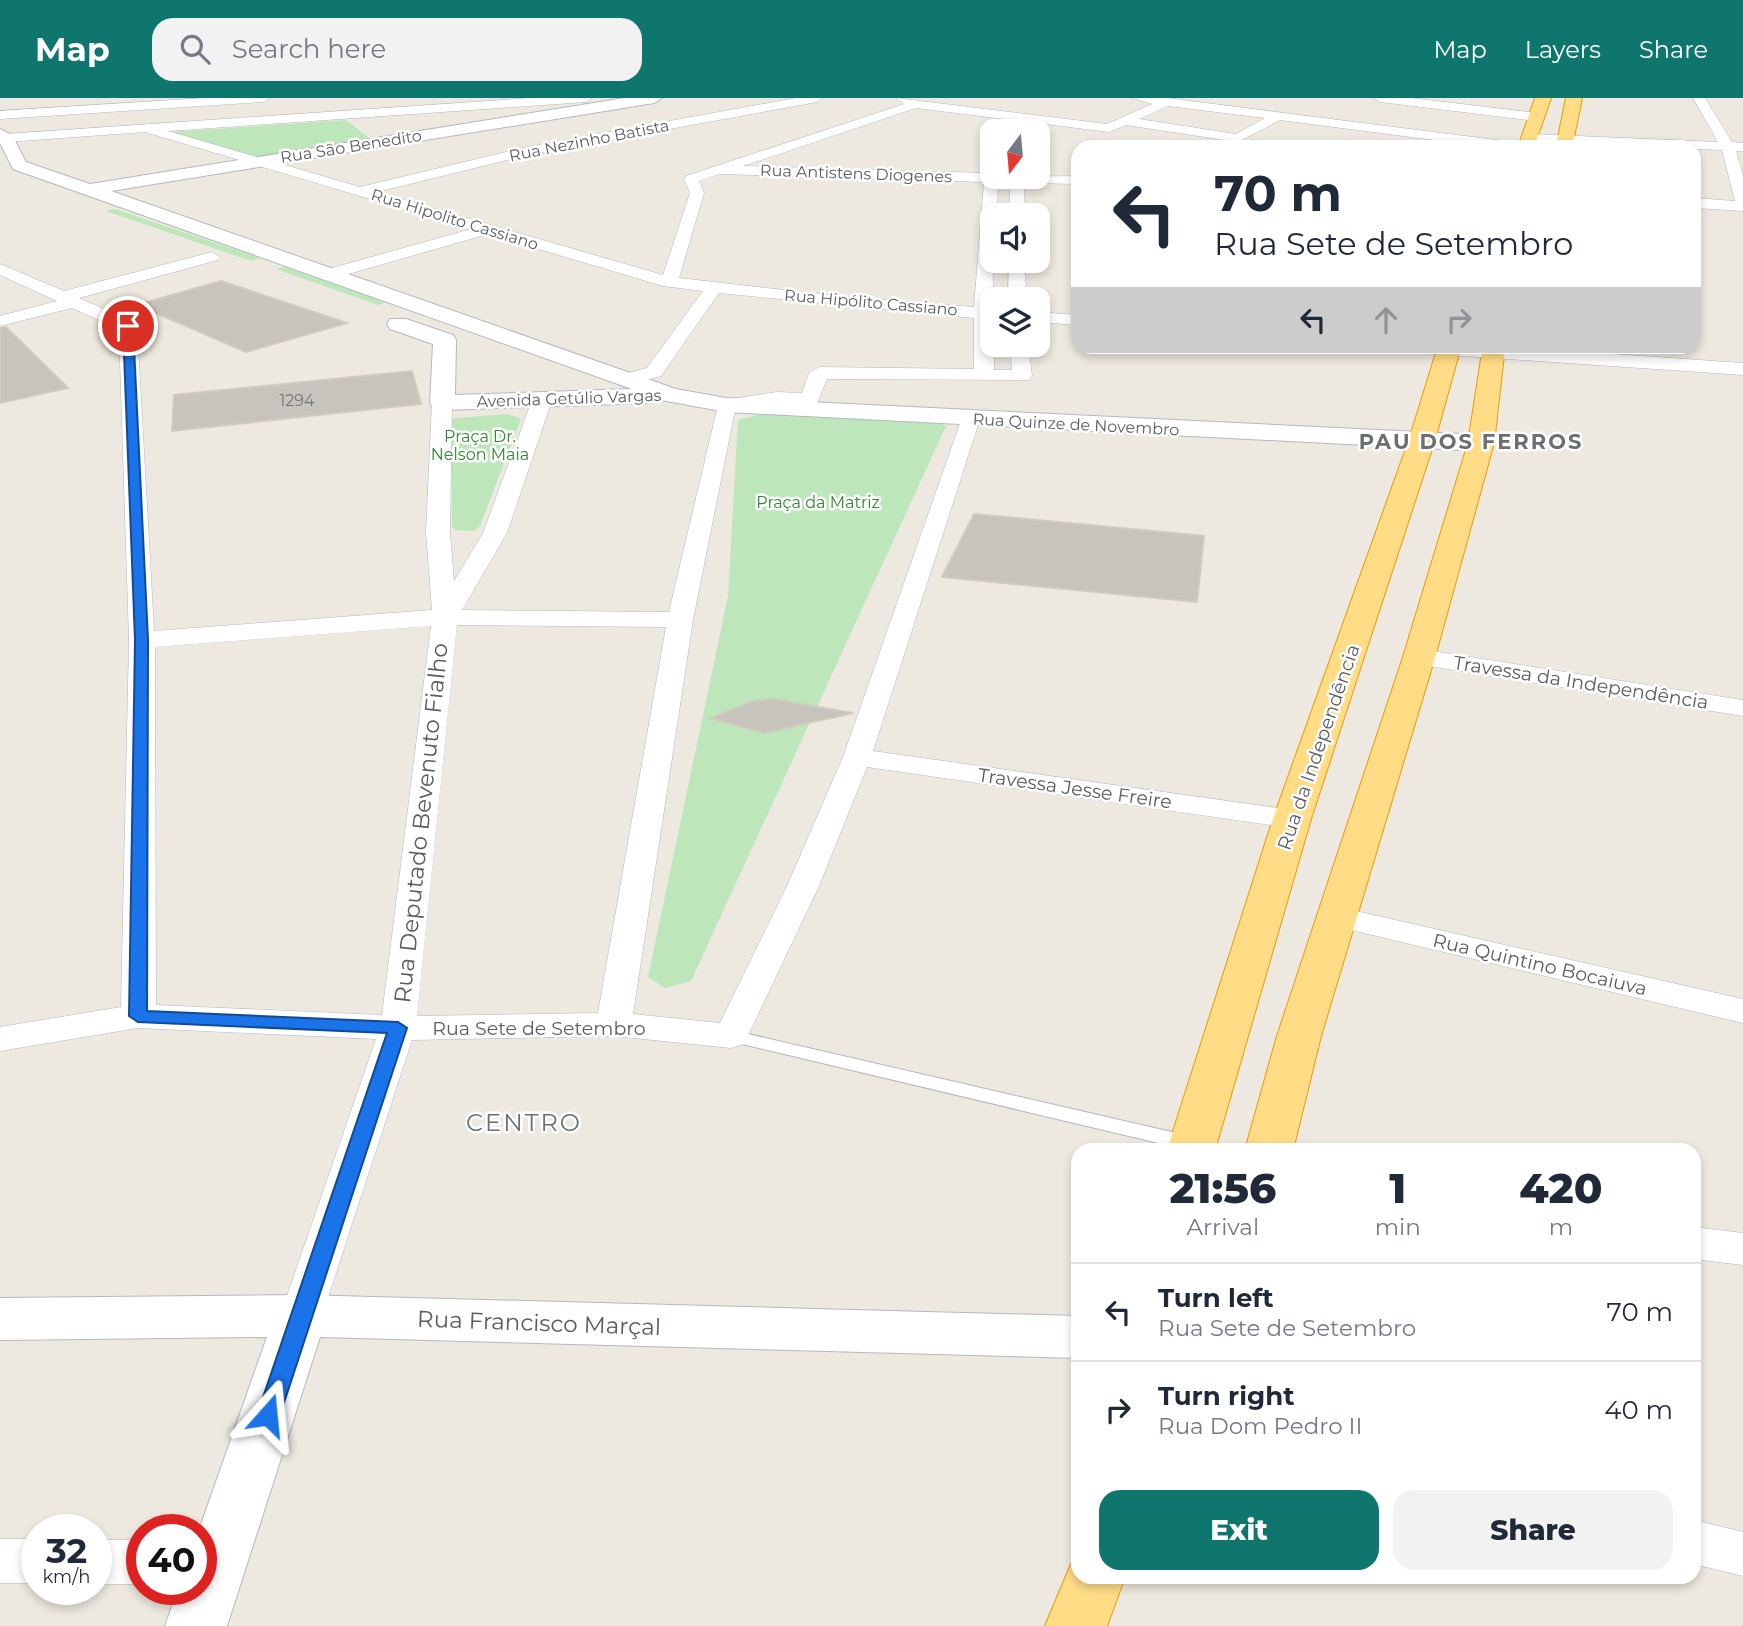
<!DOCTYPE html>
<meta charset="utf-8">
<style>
:root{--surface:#fff;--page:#f2f2f3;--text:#1f2937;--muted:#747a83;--line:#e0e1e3;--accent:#0f766e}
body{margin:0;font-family:Montserrat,sans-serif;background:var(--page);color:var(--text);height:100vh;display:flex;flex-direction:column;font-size:26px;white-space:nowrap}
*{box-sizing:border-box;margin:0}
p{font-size:23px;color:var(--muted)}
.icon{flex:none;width:38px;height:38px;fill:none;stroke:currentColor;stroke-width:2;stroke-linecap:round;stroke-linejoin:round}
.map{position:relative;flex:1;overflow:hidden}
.details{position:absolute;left:1071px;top:1045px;width:630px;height:441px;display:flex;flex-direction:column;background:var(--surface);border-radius:21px;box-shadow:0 4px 10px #0003}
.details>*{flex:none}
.top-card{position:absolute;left:1071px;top:42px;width:630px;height:214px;border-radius:21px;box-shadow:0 4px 10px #0003;background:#fff;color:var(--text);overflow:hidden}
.needle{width:46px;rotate:196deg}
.fabs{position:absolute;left:980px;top:21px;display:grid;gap:14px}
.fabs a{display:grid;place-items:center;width:70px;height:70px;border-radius:14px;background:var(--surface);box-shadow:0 4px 10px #0003;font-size:35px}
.speed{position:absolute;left:21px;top:1416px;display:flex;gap:14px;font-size:35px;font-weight:700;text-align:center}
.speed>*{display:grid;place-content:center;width:91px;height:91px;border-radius:50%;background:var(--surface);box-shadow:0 4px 10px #0003;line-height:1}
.speed small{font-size:18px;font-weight:400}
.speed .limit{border:10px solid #d22;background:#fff;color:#111}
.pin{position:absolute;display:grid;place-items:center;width:60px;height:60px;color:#fff;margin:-30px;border:4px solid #fff;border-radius:50%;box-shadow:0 2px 7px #0007}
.me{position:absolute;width:77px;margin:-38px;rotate:18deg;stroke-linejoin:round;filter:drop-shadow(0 0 5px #0008)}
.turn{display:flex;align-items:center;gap:24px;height:147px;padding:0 28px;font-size:32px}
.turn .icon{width:91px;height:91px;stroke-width:2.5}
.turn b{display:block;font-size:49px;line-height:60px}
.lanes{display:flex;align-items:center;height:66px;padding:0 28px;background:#0003;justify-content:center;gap:35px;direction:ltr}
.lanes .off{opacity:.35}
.eta{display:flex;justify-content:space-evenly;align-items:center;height:119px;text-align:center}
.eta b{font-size:42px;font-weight:800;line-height:49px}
.button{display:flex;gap:14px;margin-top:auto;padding:14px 28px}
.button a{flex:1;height:80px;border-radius:21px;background:var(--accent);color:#fff;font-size:28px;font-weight:800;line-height:80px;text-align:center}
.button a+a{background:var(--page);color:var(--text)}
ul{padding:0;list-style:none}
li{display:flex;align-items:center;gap:21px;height:98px;padding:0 28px;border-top:2px solid var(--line)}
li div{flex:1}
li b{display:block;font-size:26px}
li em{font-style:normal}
header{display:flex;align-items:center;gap:42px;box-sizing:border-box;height:98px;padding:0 35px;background:var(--accent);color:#fff}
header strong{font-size:33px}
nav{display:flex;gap:38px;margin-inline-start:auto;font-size:24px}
.search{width:490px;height:63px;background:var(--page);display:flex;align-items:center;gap:18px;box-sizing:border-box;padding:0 24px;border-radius:21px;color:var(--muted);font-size:26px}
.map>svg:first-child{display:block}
.green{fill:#bde6bb}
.building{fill:#c7c4bd;stroke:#d1cbbe;stroke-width:2}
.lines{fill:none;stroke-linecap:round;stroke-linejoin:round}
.lane-casing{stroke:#b3b7bc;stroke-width:2}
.street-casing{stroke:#b3b7bc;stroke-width:1}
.secondary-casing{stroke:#b4b8be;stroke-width:2}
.highway-casing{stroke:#ed9a00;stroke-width:2}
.lane{fill:#fff;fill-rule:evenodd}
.street{fill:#fff;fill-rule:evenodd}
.secondary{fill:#fff;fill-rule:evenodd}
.highway{fill:#ffdc85;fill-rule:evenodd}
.route{fill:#1a73e8;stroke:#114b97;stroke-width:2}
.labels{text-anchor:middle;stroke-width:5;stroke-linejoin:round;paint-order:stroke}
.far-street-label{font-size:16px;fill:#595d62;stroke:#fff}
.number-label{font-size:16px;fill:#747779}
.far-park-label{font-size:16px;fill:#328733;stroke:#fff}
.street-label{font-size:19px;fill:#595d62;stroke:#fff}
.far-district-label{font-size:21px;font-weight:bold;letter-spacing:2px;fill:#6a6f74;stroke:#fff}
.near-street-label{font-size:23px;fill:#595d62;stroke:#fff}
.near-neighbourhood-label{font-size:24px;letter-spacing:2px;fill:#6a6f74;stroke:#fff}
</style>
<header>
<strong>Map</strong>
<div class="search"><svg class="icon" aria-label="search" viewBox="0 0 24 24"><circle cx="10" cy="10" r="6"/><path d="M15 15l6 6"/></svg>Search here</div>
<nav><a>Map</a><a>Layers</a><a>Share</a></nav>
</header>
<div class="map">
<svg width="1743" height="1528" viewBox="0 0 1743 1528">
<rect width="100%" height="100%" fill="#ede9e0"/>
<g class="green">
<path d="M 346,22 L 369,40 L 261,58 L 254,59 L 171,34 Z"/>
<path d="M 115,111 L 260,160 L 251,163 L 106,113 Z"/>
<path d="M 285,169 L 388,204 L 378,207 L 276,171 Z"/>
<path d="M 509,316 L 521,321 L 480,428 L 474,433 L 455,432 L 452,428 L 451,324 L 454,320 Z"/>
<path d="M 761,316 L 936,324 L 946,328 L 691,883 L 665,890 L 648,879 L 728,498 L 738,322 Z"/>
</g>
<g class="building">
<path d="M 221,183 L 347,225 L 246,254 L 137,207 Z"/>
<path d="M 6,229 L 68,290 L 0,305 L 0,230 Z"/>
<path d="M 412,273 L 421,306 L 172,333 L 174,297 Z"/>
<path d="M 974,416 L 1204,438 L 1197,504 L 942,479 Z"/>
<path d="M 773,601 L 853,615 L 764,635 L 711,620 L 753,603 Z"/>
</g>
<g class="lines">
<defs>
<path id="lane" d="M 731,932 L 1189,1038 L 1196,1040 L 1199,1045 L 1196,1050 L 1188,1052 L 725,942 L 722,938 L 725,934 Z"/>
<g id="street">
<path d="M 205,0 L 269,0 L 263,4 L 0,21 L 0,13 Z"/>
<path d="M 531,0 L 592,0 L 586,4 L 168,33 L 360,89 L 527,49 L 796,0 L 823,0 L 817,4 L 527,57 L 377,94 L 663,177 L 690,95 L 684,81 L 686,78 L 904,6 L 896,0 L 1107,26 L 1152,6 L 1132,0 L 1167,0 L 1520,45 L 1527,49 L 1488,49 L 1280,22 L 1238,44 L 1126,27 L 1109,34 L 916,10 L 743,68 L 984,75 L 987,67 L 992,66 L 992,79 L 1078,78 L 1078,86 L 1024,85 L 1025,117 L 1009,117 L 1010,84 L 998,84 L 997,117 L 992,117 L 994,272 L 1012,272 L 1010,247 L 1028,247 L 1032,278 L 1029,282 L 827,281 L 817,305 L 777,306 L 735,312 L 693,522 L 633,916 L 720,925 L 787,788 L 843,659 L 963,317 L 977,317 L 980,321 L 873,653 L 1292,712 L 1303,715 L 1307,721 L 1303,727 L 1292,730 L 867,669 L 819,788 L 744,946 L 731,950 L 614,938 L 412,942 L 322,1218 L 316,1230 L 301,1235 L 286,1230 L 280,1218 L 376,941 L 138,930 L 0,953 L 0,929 L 121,909 L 129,542 L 119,231 L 72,210 L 0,228 L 0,218 L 57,203 L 0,177 L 0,166 L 64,193 L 212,154 L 220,159 L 218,162 L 79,200 L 134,224 L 137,228 L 154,533 L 432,512 L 426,434 L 432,305 L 435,301 L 449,301 L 452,305 L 450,434 L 454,483 L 483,435 L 532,302 L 535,298 L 549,298 L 552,302 L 507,435 L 462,512 L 669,514 L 719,303 L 777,294 L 802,295 L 809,275 L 819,269 L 974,271 L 974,220 L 719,195 L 661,278 L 628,287 L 621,285 L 618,281 L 621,277 L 647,270 L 703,193 L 663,188 L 488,136 L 331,181 L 325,180 L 323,176 L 325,172 L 471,131 L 145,34 L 6,44 L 1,43 L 0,39 L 6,36 ZM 1168,8 L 1265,20 L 1236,36 L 1139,21 ZM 719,76 L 984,84 L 974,209 L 837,198 L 679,180 L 704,95 L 699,83 ZM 457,527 L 666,529 L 598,915 L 417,918 ZM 431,528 L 382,917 L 156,907 L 155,549 Z"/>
<path d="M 1374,0 L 1411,0 L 1537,15 L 1543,19 L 1537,23 L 1380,4 Z"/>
<path d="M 1693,0 L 1705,0 L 1732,44 L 1743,45 L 1743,53 L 1736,53 L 1743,77 L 1743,113 L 1694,110 L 1694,100 L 1735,103 L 1722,52 L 1531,44 L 1524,40 L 1531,36 L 1718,44 Z"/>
<path d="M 1009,163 L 1025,163 L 1026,201 L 1008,201 Z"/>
<path d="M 1038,214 L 1078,217 L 1078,227 L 1038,224 Z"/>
<path d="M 1397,248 L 1496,248 L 1743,265 L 1743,277 L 1406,254 Z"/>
<path d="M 1419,551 L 1743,602 L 1743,618 L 1410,565 L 1406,559 L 1410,553 Z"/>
<path d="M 1338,809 L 1743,901 L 1743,925 L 1326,826 L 1322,819 L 1326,812 Z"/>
<path d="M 1694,1129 L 1743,1135 L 1743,1167 L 1694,1161 Z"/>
<path d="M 1694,1422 L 1743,1434 L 1743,1478 L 1694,1466 Z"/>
<rect x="0" y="1441" width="37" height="44"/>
<rect x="96" y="1442" width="46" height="44"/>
</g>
<g id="secondary">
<path d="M 625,0 L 662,0 L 654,5 L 111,93 L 676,291 L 726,300 L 1481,337 L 1490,340 L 1494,345 L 1490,350 L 1481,353 L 726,314 L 661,302 L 651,305 L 442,312 L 433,310 L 430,305 L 433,246 L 390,231 L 387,226 L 390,221 L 406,221 L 453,237 L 456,242 L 455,297 L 632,291 L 13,71 L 0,45 L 0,31 L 12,37 L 26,64 L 90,86 Z"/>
<path d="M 301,1197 L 1078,1218 L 1078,1260 L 320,1239 L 227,1528 L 165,1528 L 178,1491 L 201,1491 L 199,1432 L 267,1239 L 0,1242 L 0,1200 Z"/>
</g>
<g id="highway">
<path d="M 1535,0 L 1551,0 L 1534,49 L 1518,49 Z"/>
<path d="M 1566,0 L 1582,0 L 1572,49 L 1556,49 Z"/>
<path d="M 1438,248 L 1461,248 L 1435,342 L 1311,721 L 1215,1052 L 1167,1052 L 1273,721 L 1409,342 Z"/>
<path d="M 1483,248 L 1505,248 L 1494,345 L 1435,559 L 1321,938 L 1293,1052 L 1245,1052 L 1277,938 L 1403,559 L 1468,345 Z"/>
<path d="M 1078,1458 L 1078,1479 L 1125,1479 L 1107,1528 L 1045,1528 L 1074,1459 Z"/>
</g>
</defs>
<use href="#lane" class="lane-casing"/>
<use href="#street" class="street-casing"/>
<use href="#secondary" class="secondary-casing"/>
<use href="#highway" class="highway-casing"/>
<use href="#lane" class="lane"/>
<use href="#street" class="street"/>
<use href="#secondary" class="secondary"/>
<use href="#highway" class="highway"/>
</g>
<path class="route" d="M 128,225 L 133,228 L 148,542 L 147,913 L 398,924 L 407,930 L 280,1317 L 277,1324 L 268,1327 L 260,1324 L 257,1317 L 387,935 L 138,924 L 129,918 L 135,542 L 123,228 Z"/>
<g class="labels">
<g class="far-street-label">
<text transform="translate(589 42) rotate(-11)" y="6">Rua Nezinho Batista</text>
<text transform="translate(351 48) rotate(-9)" y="6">Rua São Benedito</text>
<text transform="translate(856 75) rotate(2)" y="6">Rua Antistens Diogenes</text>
<text transform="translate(455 121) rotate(17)" y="6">Rua Hipolito Cassiano</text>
<text transform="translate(871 204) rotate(5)" y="6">Rua Hipólito Cassiano</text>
<text transform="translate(569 300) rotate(-2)" y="6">Avenida Getúlio Vargas</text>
<text transform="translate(1076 326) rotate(3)" y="6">Rua Quinze de Novembro</text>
</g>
<g class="number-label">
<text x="297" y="308">1294</text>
</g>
<g class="far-park-label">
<text x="480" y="344">Praça Dr.<tspan x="480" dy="18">Nelson Maia</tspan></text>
<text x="818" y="410">Praça da Matriz</text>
</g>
<g class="street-label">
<text transform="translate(1581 584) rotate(9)" y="7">Travessa da Independência</text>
<text transform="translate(1318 649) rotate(-71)" y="7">Rua da Independência</text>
<text transform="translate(1075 690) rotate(8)" y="7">Travessa Jesse Freire</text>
<text transform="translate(1540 866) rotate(13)" y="7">Rua Quintino Bocaiuva</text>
<text x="539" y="937">Rua Sete de Setembro</text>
</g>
<g class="far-district-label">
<text x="1471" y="351">PAU DOS FERROS</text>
</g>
<g class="near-street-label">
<text transform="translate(421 725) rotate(-84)" y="8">Rua Deputado Bevenuto Fialho</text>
<text transform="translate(539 1225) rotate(2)" y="8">Rua Francisco Marçal</text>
</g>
<g class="near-neighbourhood-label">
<text x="524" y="1033">CENTRO</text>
</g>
</g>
</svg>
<div class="fabs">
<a><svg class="needle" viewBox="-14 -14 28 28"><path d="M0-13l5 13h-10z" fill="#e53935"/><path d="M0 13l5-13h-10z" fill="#747a83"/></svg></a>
<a><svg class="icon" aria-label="sound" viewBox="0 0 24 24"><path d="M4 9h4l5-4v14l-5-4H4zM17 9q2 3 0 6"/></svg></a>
<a><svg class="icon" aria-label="layers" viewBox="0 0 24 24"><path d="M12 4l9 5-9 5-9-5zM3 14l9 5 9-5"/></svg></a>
</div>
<div class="speed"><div>32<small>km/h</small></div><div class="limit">40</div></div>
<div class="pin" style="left:128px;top:228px;background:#d93025"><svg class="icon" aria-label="arrive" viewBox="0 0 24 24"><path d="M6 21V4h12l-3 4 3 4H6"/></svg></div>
<svg class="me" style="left:268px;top:1317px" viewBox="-20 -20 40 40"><path d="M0-17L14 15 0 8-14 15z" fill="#1a73e8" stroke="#fff" stroke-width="4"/></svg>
<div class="top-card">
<div class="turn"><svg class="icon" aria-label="left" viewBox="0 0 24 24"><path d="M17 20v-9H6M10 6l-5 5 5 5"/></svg><div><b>70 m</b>Rua Sete de Setembro</div></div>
<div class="lanes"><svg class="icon" aria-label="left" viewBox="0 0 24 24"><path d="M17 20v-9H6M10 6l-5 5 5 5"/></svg><svg class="icon off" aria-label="ahead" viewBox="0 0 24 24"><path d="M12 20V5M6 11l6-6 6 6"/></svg><svg class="icon off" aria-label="right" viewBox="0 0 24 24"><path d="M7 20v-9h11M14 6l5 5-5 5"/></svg></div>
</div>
<section class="details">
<div class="eta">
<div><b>21:56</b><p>Arrival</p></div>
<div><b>1</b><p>min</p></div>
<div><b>420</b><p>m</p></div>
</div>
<ul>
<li><svg class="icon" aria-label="left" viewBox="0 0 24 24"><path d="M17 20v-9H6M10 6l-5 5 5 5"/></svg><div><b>Turn left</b><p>Rua Sete de Setembro</p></div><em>70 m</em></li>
<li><svg class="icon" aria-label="right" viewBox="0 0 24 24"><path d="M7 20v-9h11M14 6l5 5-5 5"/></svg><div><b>Turn right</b><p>Rua Dom Pedro II</p></div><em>40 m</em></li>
</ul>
<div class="button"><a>Exit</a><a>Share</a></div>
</section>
</div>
